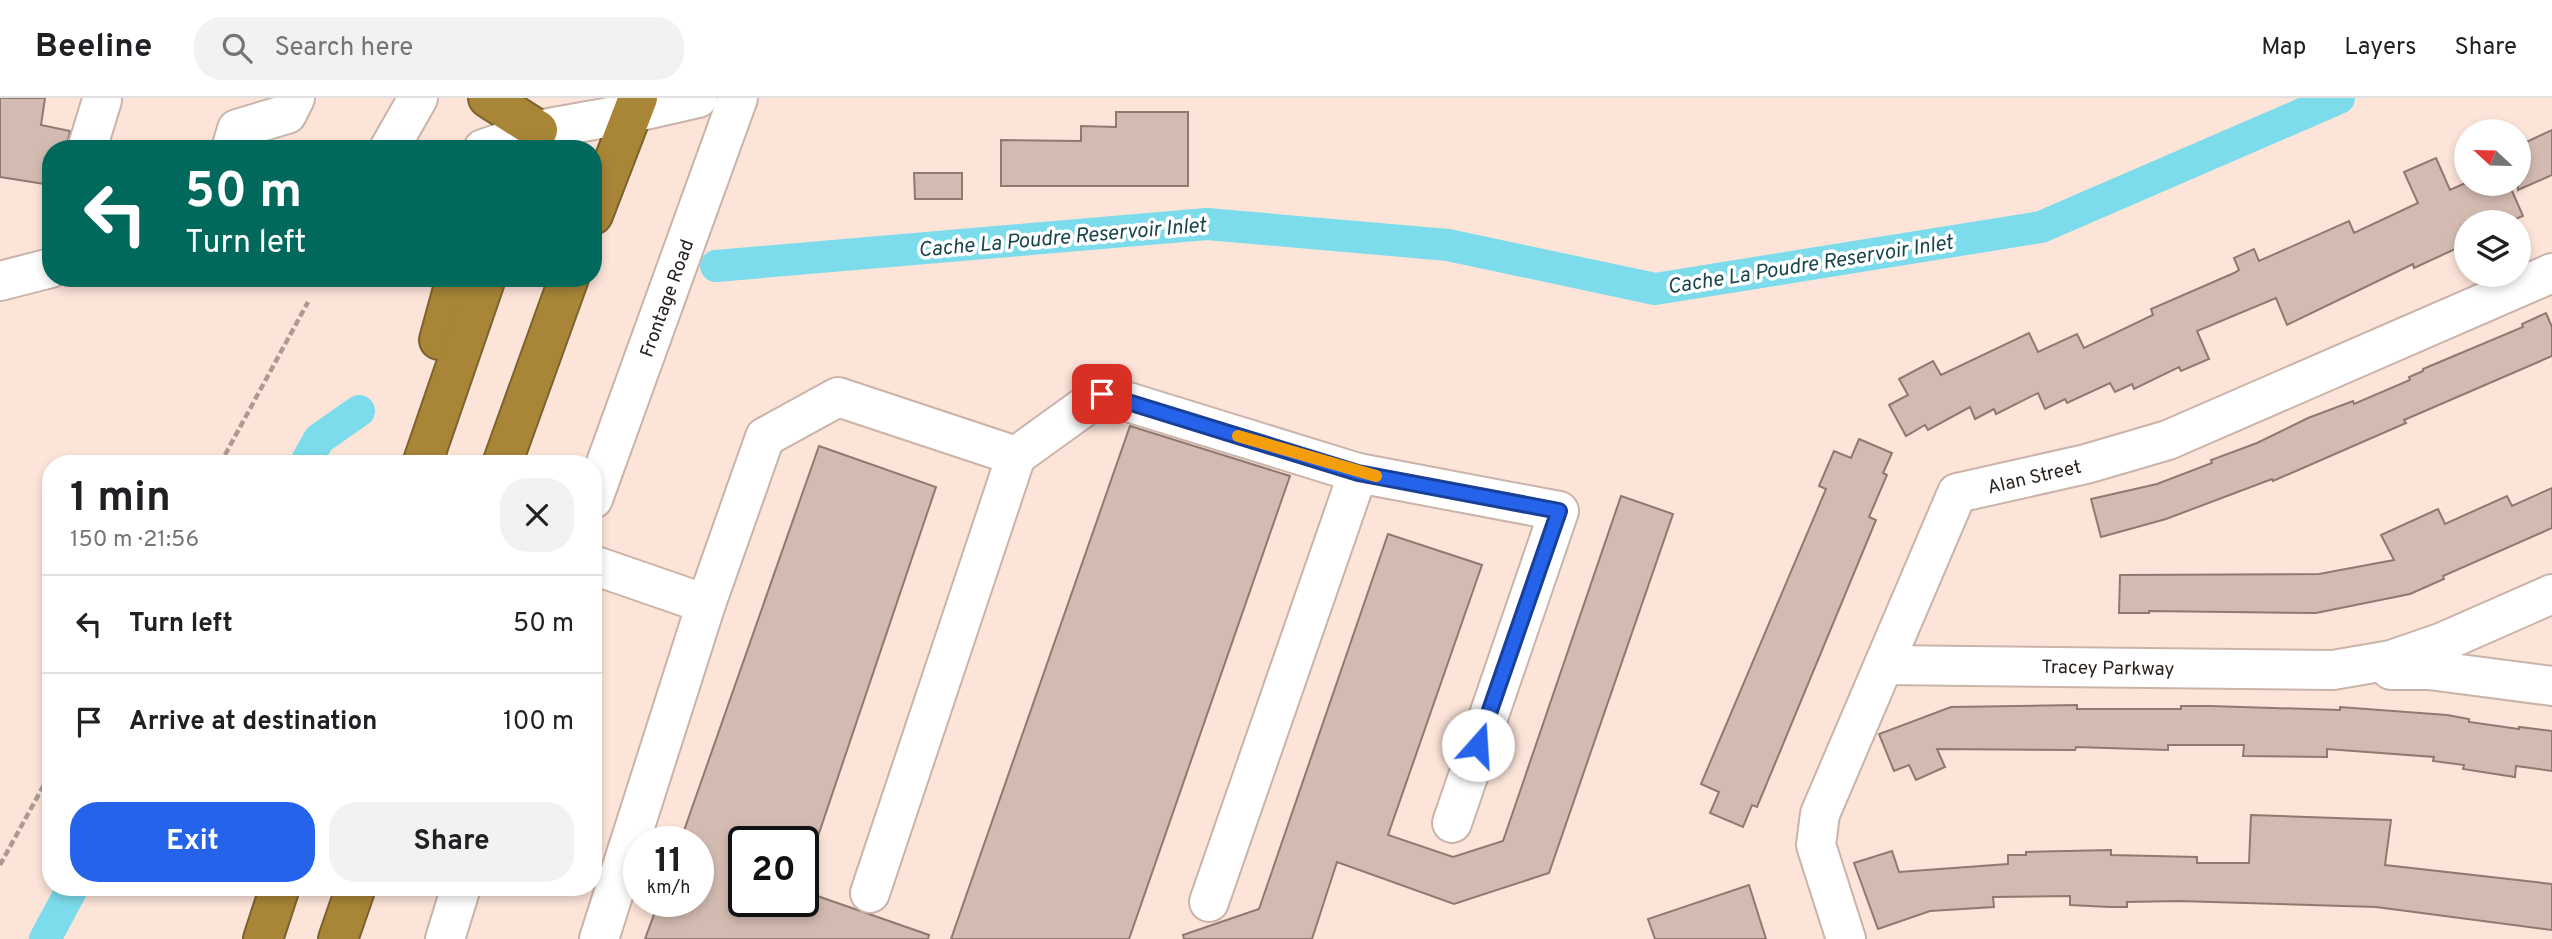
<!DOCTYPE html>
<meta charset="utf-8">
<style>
:root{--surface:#fff;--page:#f2f2f2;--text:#202124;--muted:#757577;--line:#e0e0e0;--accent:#2563eb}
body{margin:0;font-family:Overpass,sans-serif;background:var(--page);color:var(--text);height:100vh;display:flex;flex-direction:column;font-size:26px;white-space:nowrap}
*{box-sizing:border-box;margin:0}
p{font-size:23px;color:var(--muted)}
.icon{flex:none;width:38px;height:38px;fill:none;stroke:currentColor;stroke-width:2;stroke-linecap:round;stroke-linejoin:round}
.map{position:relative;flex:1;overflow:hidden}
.side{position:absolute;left:42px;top:357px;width:560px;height:441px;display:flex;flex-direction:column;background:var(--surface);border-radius:28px;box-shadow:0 4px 10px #0003}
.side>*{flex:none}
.banner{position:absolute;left:42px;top:42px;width:560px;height:147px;border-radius:28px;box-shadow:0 4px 10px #0003;background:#00695c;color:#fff;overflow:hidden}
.needle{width:46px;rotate:292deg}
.controls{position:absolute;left:2454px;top:21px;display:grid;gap:14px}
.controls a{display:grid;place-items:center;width:77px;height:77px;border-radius:50%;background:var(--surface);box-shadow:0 4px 10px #0003;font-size:35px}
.speed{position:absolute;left:623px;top:728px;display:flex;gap:14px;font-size:35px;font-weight:700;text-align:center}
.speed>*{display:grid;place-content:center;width:91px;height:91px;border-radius:50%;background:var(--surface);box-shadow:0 4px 10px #0003;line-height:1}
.speed small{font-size:18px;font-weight:400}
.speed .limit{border:4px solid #111;border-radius:10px;background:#fff;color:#111}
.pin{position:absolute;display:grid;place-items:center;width:60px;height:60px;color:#fff;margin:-30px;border-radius:14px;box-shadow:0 4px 10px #0006}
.me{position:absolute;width:77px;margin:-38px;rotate:19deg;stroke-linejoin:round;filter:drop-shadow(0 0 5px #0008)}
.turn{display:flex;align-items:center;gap:24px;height:147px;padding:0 28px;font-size:32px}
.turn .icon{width:91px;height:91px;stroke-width:2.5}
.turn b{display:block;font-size:49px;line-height:60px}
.round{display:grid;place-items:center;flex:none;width:74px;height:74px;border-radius:28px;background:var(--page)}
.overview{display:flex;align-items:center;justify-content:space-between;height:119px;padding:0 28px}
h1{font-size:42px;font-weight:700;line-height:52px}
.cta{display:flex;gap:14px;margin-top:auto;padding:14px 28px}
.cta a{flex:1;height:80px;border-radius:28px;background:var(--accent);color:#fff;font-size:28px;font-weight:700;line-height:80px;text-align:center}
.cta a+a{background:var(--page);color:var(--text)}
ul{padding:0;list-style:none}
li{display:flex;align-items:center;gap:21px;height:98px;padding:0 28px;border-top:2px solid var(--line)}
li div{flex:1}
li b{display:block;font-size:26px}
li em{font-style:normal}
header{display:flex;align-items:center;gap:42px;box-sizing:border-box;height:98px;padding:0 35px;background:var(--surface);border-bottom:2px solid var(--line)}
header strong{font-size:33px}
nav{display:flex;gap:38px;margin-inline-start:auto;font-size:24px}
.search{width:490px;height:63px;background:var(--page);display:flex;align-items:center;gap:18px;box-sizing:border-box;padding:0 24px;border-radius:28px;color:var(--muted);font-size:26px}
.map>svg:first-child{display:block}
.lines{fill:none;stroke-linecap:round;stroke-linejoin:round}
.canal{stroke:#7ddceb;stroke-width:32}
.building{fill:#d3bbb1;stroke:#8f7970;stroke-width:2}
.minor-casing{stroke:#cab3a9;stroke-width:42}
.highway-casing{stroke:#7c622e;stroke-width:42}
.path{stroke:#ad9b93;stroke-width:4.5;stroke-dasharray:7 3.5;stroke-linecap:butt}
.minor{stroke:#fff;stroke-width:38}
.highway{stroke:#a88537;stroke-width:38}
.route-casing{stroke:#184099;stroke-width:18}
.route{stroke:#2563eb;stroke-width:12}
.slow{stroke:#f59e0b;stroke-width:12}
.labels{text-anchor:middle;stroke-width:7;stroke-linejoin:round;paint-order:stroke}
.street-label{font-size:19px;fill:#2b221e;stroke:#fff}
.water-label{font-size:21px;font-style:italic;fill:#19454c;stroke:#fff}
</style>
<header>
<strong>Beeline</strong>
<div class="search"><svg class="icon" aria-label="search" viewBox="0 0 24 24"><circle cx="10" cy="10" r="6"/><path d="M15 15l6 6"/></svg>Search here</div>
<nav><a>Map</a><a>Layers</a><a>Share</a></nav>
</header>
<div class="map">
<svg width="2552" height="841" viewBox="0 0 2552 841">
<rect width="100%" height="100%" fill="#fce4d9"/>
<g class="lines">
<g class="canal">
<path d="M 716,168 L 1207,126 L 1448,147 L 1655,191 L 2041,129 L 2339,0"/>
<path d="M 305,366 L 319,341 L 359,313"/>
<path d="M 45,841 L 73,789"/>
</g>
</g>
<g class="building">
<path d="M 0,0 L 45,0 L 41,27 L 70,33 L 66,51 L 51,51 L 51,87 L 0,79 Z"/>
<path d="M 1116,14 L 1188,14 L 1188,88 L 1001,88 L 1001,42 L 1081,43 L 1081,28 L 1116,29 Z"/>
<path d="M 2552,32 L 2552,77 L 2518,92 L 2518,48 Z"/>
<path d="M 2436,60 L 2450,92 L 2463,86 L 2509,86 L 2523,118 L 2508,124 L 2466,124 L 2466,146 L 2414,170 L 2413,166 L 2287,227 L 2276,200 L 2197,233 L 2209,261 L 2181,273 L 2179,269 L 2134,291 L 2132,286 L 2115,294 L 2110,285 L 2067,305 L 2065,301 L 2045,311 L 2038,295 L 1996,316 L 1994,311 L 1975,321 L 1970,309 L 1928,332 L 1925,327 L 1906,338 L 1889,307 L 1908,297 L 1899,281 L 1933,263 L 1941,277 L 2029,235 L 2038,254 L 2077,236 L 2084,250 L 2153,217 L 2151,211 L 2234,175 L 2239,172 L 2234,160 L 2254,151 L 2259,163 L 2349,123 L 2354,135 L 2418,105 L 2404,74 Z"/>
<path d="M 914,75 L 962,75 L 962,101 L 915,101 Z"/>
<path d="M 2546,215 L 2552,229 L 2552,258 L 2404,322 L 2406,325 L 2273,383 L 2272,381 L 2166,421 L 2101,439 L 2091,401 L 2157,386 L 2212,365 L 2211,362 L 2257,345 L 2308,320 L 2353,303 L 2354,306 L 2410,282 L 2409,279 L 2423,273 L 2423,271 L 2523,229 L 2522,226 Z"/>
<path d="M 1130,328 L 1290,378 L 1129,841 L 951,841 Z"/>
<path d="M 1859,341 L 1892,355 L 1883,375 L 1887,377 L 1869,419 L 1876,422 L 1757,709 L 1752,707 L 1743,729 L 1710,715 L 1719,694 L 1701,686 L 1826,391 L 1819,388 L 1834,353 L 1851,360 Z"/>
<path d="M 819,348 L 936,389 L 816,744 L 744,744 L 744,803 L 803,803 L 803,793 L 929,837 L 928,841 L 645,841 L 659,803 L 698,803 L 698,744 L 680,744 Z"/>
<path d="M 2552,390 L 2552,430 L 2443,478 L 2444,481 L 2410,496 L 2316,515 L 2149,513 L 2149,515 L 2119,515 L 2120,477 L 2319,476 L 2394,462 L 2381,437 L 2438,411 L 2445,426 L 2507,398 L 2512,408 Z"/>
<path d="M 1621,398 L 1673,416 L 1549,775 L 1454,806 L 1337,764 L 1312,841 L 1184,841 L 1183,837 L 1259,811 L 1388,436 L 1482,467 L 1388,737 L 1453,759 L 1503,743 Z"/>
<path d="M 2077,607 L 2077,611 L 2181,611 L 2181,608 L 2210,608 L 2340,612 L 2340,609 L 2447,617 L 2469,621 L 2469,624 L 2519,631 L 2519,629 L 2552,633 L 2552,673 L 2516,668 L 2515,679 L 2463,671 L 2464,667 L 2433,663 L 2434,659 L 2327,651 L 2327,659 L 2243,658 L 2244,647 L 2168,647 L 2168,652 L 2076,649 L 2075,652 L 1937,651 L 1945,669 L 1916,682 L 1909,667 L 1894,673 L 1879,636 L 1951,609 Z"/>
<path d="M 2251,717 L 2391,722 L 2385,767 L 2552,786 L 2552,832 L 2376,809 L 2178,803 L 2127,804 L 2127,809 L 2110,809 L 2070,807 L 2070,798 L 1993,799 L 1994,809 L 1930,813 L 1878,831 L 1854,765 L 1892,753 L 1899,774 L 2008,766 L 2008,757 L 2026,757 L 2026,754 L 2111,752 L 2111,757 L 2197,759 L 2197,765 L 2249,765 Z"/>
<path d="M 1749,787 L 1766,841 L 1655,841 L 1648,821 Z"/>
</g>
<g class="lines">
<defs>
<g id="minor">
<path d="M 87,51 L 102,2"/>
<path d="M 231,51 L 237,31 L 287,16 L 295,0"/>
<path d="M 389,51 L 418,0"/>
<path d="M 483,51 L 538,32 L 632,15 L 698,0"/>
<path d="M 0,183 L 51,170"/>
<path d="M 593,401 L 738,0"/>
<path d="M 593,467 L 706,506 L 599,841"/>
<path d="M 706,506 L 765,339 L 838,299 L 1016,358 L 1102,296 L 1358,375 L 1559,413 L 1452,725"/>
<path d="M 1884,567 L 2333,572 L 2391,562 L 2443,544 L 2552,496"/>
<path d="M 2391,572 L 2429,572 L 2552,588"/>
<path d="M 870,795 L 1016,358"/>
<path d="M 1209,804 L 1358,375"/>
<path d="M 445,841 L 461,789"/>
<path d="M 1846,841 L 1816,747 L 1820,716 L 1957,395 L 2086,366 L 2168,342 L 2552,175"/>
</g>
<g id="highway">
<path d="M 488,0 L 538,32"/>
<path d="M 593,117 L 638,0"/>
<path d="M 439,242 L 456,180"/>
<path d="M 422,366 L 486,180"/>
<path d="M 502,366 L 569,180"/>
<path d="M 263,841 L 280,789"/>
<path d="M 338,841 L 356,789"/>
</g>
</defs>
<use href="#minor" class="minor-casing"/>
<use href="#highway" class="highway-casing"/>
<g class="path">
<path d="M 220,366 L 308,204"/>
<path d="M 0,767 L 51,674"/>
</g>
<use href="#minor" class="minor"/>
<use href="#highway" class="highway"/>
</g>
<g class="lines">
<defs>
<path id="route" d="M 1102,296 L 1358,375 L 1559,413 L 1478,647"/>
</defs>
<use href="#route" class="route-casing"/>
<use href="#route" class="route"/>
<path class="slow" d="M 1238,338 L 1376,378"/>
</g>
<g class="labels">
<g class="street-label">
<text transform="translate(666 200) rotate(-70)" y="7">Frontage Road</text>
<text transform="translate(2034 378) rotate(-13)" y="7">Alan Street</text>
<text transform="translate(2108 569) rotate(1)" y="7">Tracey Parkway</text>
</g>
<g class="water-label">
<text transform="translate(1062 139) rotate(-5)" y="7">Cache La Poudre Reservoir Inlet</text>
<text transform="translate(1810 166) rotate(-9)" y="7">Cache La Poudre Reservoir Inlet</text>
</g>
</g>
</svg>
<div class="controls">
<a><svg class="needle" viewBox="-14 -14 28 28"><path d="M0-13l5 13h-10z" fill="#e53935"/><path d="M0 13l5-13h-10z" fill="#757577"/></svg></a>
<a><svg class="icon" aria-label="layers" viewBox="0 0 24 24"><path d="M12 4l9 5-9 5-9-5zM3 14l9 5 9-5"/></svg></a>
</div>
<div class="speed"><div>11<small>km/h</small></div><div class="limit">20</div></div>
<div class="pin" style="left:1102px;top:296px;background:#d93025"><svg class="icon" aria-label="arrive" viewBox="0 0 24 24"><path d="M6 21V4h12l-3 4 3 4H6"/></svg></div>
<svg class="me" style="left:1478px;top:647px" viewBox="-20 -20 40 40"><circle r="19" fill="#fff"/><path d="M0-13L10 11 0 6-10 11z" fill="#2563eb"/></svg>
<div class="banner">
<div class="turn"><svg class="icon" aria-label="left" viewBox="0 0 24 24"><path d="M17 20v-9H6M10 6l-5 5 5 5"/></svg><div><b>50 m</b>Turn left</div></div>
</div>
<section class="side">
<div class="overview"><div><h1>1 min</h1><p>150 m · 21:56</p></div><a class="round"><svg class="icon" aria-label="close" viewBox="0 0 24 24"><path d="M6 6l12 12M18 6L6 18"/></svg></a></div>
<ul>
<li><svg class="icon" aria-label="left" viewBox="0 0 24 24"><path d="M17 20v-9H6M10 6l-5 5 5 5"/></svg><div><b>Turn left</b></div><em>50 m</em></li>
<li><svg class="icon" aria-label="arrive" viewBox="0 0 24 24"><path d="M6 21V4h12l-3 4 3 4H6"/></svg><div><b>Arrive at destination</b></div><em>100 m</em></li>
</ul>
<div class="cta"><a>Exit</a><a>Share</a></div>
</section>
</div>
